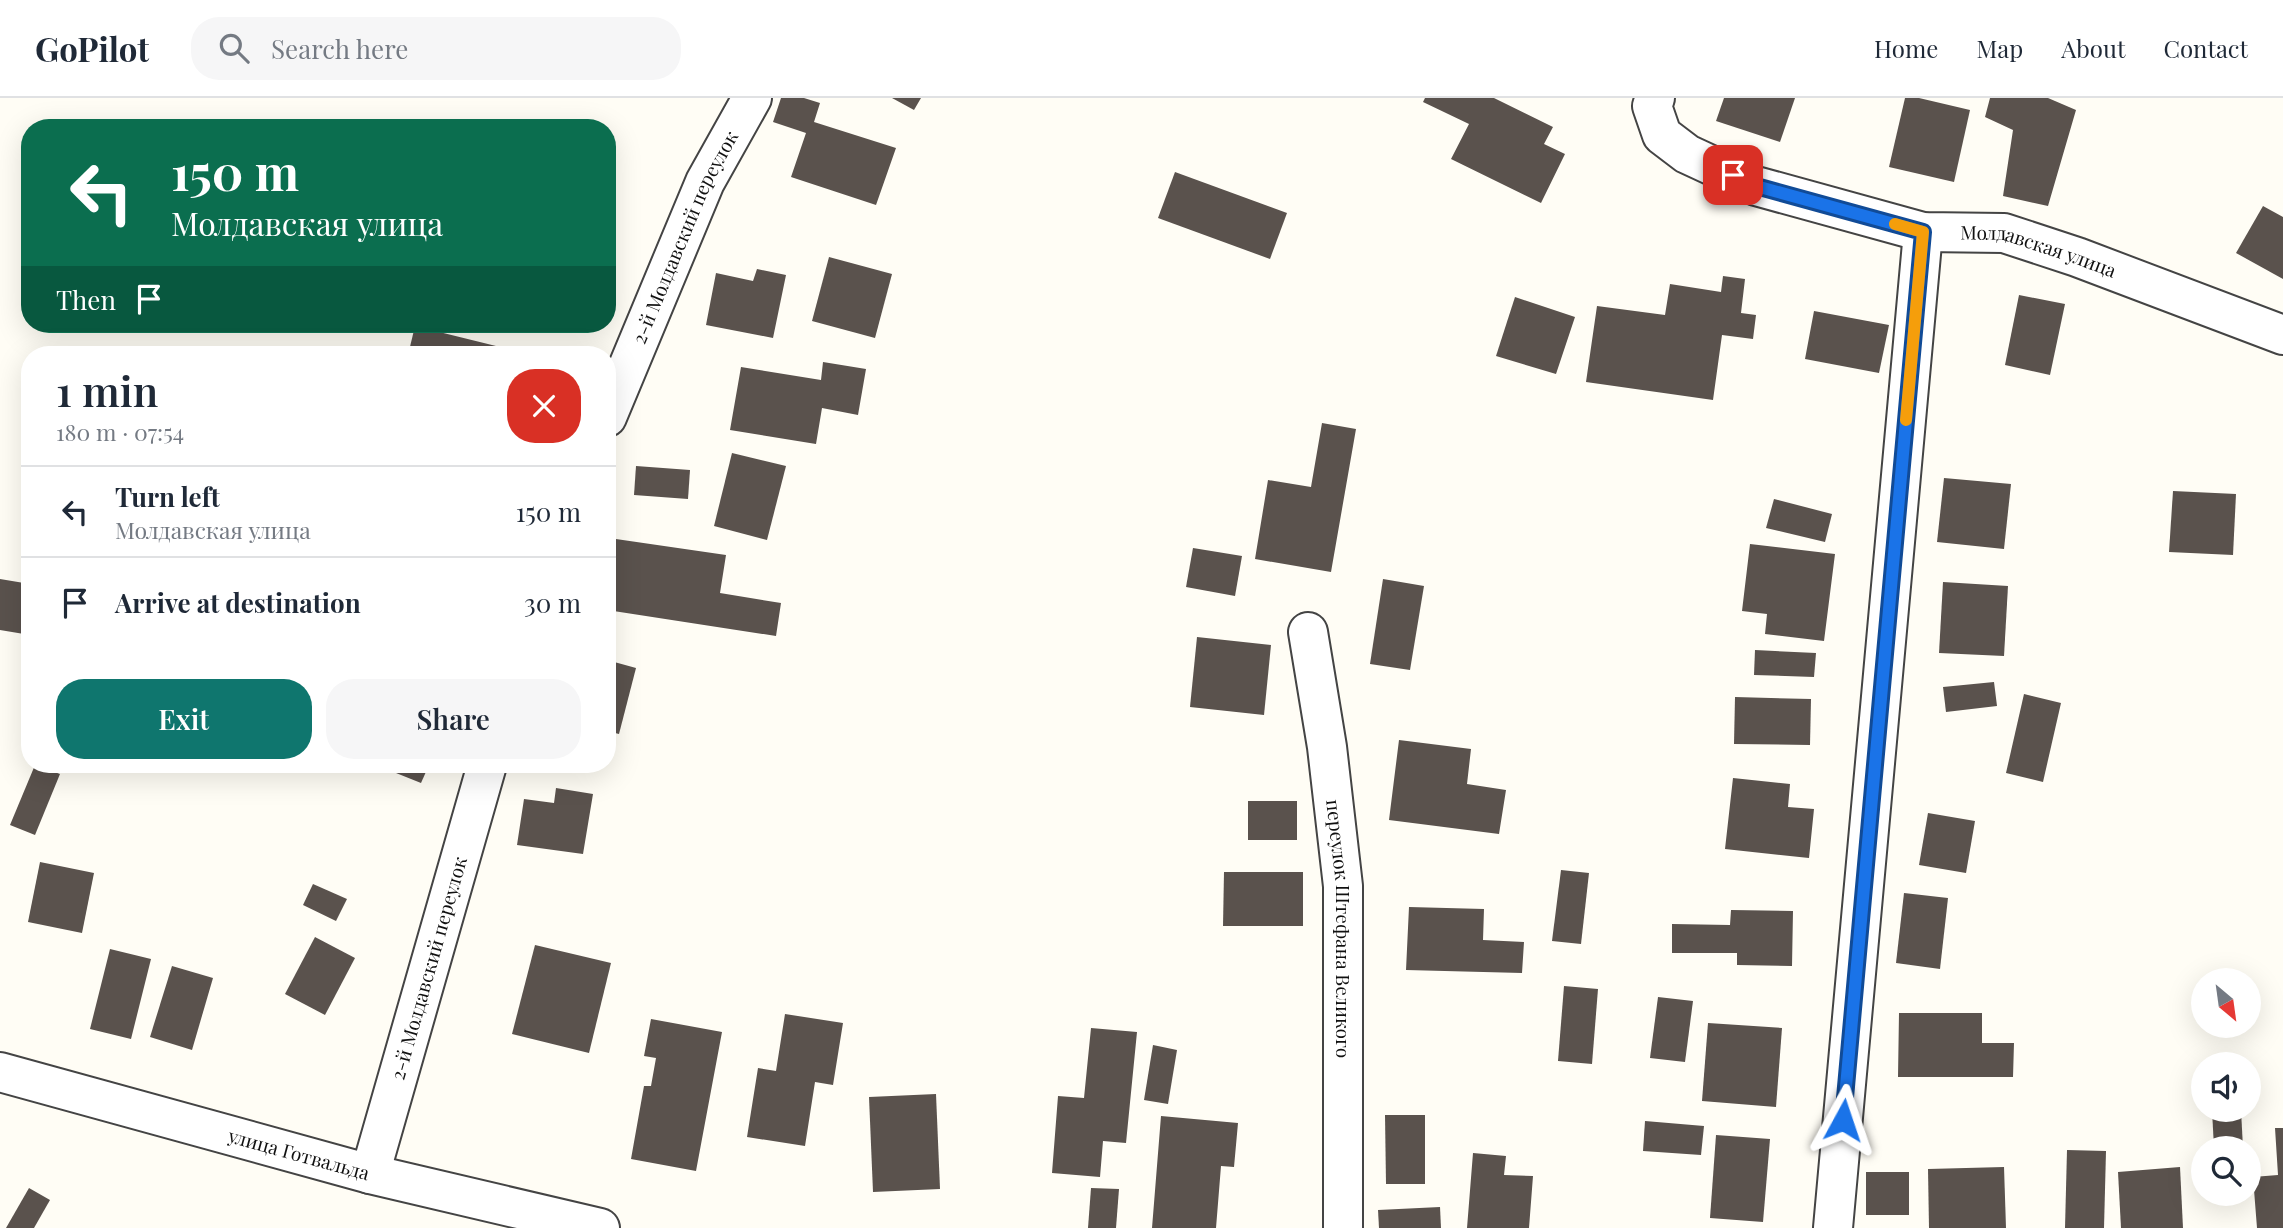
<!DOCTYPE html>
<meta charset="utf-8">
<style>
:root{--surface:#fff;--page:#f6f6f7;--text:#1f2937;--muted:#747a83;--line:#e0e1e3;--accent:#0f766e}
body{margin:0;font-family:"Playfair Display",serif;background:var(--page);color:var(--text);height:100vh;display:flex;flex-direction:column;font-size:26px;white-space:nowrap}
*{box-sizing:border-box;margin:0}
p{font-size:23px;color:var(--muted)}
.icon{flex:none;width:38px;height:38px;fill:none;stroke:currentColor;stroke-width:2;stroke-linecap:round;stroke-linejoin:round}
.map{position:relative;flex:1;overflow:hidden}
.drawer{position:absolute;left:21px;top:248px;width:595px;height:427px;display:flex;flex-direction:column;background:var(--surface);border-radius:28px;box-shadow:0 7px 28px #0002}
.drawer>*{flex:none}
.guide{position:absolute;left:21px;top:21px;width:595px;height:214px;border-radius:28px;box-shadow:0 7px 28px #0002;background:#0b6e4f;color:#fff;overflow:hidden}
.needle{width:46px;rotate:151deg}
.tools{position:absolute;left:2191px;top:870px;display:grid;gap:14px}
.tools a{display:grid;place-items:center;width:70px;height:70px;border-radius:50%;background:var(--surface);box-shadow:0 7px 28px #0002;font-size:35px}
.pin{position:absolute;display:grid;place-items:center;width:60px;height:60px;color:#fff;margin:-30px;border-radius:14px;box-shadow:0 4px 10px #0006}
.me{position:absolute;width:77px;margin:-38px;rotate:5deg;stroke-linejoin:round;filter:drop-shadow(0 0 5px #0008)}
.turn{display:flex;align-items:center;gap:24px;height:147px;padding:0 35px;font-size:32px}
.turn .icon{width:91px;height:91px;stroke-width:2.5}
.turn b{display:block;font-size:49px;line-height:60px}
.then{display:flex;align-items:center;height:66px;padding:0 35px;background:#0003;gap:14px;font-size:26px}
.round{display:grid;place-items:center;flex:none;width:74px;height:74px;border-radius:28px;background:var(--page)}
.head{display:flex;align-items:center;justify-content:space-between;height:119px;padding:0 35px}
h1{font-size:42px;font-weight:600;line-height:52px}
.action{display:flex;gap:14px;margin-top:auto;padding:14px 35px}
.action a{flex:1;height:80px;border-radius:28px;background:var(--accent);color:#fff;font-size:28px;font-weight:600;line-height:80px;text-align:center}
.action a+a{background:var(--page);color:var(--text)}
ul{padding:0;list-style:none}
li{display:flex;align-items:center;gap:21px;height:91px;padding:0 35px;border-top:2px solid var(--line)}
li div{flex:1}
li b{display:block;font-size:26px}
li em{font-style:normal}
header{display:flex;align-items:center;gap:42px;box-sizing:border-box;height:98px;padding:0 35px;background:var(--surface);border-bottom:2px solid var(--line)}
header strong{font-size:33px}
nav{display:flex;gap:38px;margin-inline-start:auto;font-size:24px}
.search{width:490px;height:63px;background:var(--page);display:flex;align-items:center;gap:18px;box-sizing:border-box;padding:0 24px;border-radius:28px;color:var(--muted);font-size:26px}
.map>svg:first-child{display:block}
.building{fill:#5a524d}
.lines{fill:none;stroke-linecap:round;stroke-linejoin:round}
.minor-casing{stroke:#444;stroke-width:42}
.minor{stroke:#fff;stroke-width:38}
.route-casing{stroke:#114b97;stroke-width:18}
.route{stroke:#1a73e8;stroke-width:12}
.slow{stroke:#f59e0b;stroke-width:12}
.labels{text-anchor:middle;stroke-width:7;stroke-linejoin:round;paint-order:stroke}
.street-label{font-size:19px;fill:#111;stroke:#fff}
</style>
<header>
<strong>GoPilot</strong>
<div class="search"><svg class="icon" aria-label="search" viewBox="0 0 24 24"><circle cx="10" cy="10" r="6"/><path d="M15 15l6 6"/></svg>Search here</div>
<nav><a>Home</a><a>Map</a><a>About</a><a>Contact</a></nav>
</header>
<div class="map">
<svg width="2283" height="1130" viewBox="0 0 2283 1130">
<rect width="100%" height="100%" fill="#fffdf5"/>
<g class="building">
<path d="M 781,0 L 804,0 L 820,5 L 814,24 L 896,50 L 876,107 L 791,79 L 806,35 L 773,24 Z"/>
<path d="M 892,0 L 921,0 L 914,12 Z"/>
<path d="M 1425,0 L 1494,0 L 1553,29 L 1544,46 L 1565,56 L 1541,105 L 1451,61 L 1469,26 L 1423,4 Z"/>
<path d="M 1724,0 L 1795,0 L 1780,44 L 1716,23 Z"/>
<path d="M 1905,0 L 1919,0 L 1970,12 L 1954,84 L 1889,69 Z"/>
<path d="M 1990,0 L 2048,0 L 2076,12 L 2048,108 L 2003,98 L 2013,32 L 1985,19 Z"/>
<path d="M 1175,74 L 1287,115 L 1270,161 L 1158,120 Z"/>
<path d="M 2263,108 L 2283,119 L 2283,181 L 2236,155 Z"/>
<path d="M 829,159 L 892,176 L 875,240 L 812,223 Z"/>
<path d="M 757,171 L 786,177 L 773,240 L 706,227 L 716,175 L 753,183 Z"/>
<path d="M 1723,178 L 1745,181 L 1741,215 L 1756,217 L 1753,241 L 1722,237 L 1713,302 L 1586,284 L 1597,208 L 1665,217 L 1670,186 L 1721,194 Z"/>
<path d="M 2019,197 L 2065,206 L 2050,277 L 2005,267 Z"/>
<path d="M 1515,199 L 1575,219 L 1556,276 L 1496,258 Z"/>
<path d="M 1814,213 L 1889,227 L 1879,275 L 1805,261 Z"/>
<path d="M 415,228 L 496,248 L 493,257 L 408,257 Z"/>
<path d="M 823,264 L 866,271 L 858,317 L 822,310 L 816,346 L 730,332 L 741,269 L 821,282 Z"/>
<path d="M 1322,325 L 1356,331 L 1331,474 L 1255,461 L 1268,382 L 1311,389 Z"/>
<path d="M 732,355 L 786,368 L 767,442 L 714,428 Z"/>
<path d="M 636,368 L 690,372 L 688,401 L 634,397 Z"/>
<path d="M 1944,380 L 2011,386 L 2004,451 L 1937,444 Z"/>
<path d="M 2173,393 L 2236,396 L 2233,457 L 2169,454 Z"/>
<path d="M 1774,401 L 1832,416 L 1825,444 L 1766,430 Z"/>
<path d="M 609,440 L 726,457 L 720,495 L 781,505 L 776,538 L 607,512 Z"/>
<path d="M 1750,446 L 1835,456 L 1824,543 L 1765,536 L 1767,516 L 1742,513 Z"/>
<path d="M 1193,450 L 1242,458 L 1235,498 L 1186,489 Z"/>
<path d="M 0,481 L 30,486 L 30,537 L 0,532 Z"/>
<path d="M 1383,481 L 1424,488 L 1410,572 L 1370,566 Z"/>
<path d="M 1943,484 L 2008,488 L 2004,558 L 1939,555 Z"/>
<path d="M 1197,539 L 1271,547 L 1264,617 L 1190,609 Z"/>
<path d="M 1755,552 L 1816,555 L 1814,579 L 1754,577 Z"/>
<path d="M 607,562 L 636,570 L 619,636 L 607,633 Z"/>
<path d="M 1994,584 L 1997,608 L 1946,614 L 1943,589 Z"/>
<path d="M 2024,596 L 2061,605 L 2043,684 L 2006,675 Z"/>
<path d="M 1735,599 L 1811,601 L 1810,647 L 1734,646 Z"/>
<path d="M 1399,642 L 1471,651 L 1467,686 L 1506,692 L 1499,736 L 1389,722 Z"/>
<path d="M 35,667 L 60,676 L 35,737 L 10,727 Z"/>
<path d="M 376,667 L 429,667 L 421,685 Z"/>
<path d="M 1733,680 L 1790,686 L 1788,709 L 1814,711 L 1809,760 L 1725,751 Z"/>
<path d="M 556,690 L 593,696 L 583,756 L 517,747 L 524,701 L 554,705 Z"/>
<rect x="1248" y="703" width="49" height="39"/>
<path d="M 1928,715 L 1975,723 L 1966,775 L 1919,767 Z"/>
<path d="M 40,764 L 94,775 L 82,835 L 28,824 Z"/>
<path d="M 1561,772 L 1589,775 L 1581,846 L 1552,843 Z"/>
<path d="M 1224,774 L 1303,774 L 1303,828 L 1223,828 Z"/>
<path d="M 313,786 L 347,801 L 336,823 L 303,807 Z"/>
<path d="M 1904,795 L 1948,800 L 1940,871 L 1896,865 Z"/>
<path d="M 1409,809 L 1484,811 L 1483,842 L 1524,844 L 1522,875 L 1406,872 Z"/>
<path d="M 1731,812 L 1793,813 L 1792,868 L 1737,867 L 1737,855 L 1672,855 L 1672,826 L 1730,827 Z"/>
<path d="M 315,839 L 355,860 L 325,917 L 285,896 Z"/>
<path d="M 535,847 L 611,865 L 589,955 L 512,936 Z"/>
<path d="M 110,851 L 151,861 L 131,941 L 90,931 Z"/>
<path d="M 172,868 L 213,880 L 192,952 L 150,939 Z"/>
<path d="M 1564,888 L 1598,891 L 1592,966 L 1558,963 Z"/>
<path d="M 1658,899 L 1693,903 L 1685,964 L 1650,960 Z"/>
<path d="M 1899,915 L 1982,915 L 1982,945 L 2014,945 L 2013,979 L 1898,979 Z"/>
<path d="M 785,916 L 843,925 L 833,987 L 815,984 L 805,1048 L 747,1039 L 758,970 L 776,973 Z"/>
<path d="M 651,921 L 722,934 L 696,1073 L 631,1061 L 644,988 L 651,988 L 656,960 L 644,958 Z"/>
<path d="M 1708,925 L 1782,930 L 1776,1009 L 1702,1003 Z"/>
<path d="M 1091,930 L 1137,934 L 1126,1045 L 1103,1043 L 1100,1079 L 1052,1075 L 1058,998 L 1084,1000 Z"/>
<path d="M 1153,947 L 1177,952 L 1168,1006 L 1144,1002 Z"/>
<path d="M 936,996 L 940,1091 L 873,1094 L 869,999 Z"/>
<path d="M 2212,1012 L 2241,1012 L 2243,1050 L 2214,1050 Z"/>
<path d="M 1385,1017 L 1425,1017 L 1425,1086 L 1386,1086 Z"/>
<path d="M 1161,1018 L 1238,1025 L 1234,1069 L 1221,1068 L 1216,1130 L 1152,1130 Z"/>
<path d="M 1645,1023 L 1704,1028 L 1701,1057 L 1643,1053 Z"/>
<path d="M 2275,1030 L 2283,1030 L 2283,1130 L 2257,1130 L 2253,1079 L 2278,1077 Z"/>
<path d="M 1716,1037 L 1770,1041 L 1763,1124 L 1710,1120 Z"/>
<path d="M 2067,1052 L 2106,1053 L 2104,1130 L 2065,1130 Z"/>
<path d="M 1473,1055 L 1506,1058 L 1504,1077 L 1533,1078 L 1529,1130 L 1467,1130 Z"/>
<path d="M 2004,1069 L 2006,1130 L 1929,1130 L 1928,1071 Z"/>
<path d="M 2180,1069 L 2183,1130 L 2121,1130 L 2118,1074 Z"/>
<rect x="1866" y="1074" width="43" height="43"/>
<path d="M 29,1090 L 50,1102 L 34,1130 L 6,1130 Z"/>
<path d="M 1091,1090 L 1119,1091 L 1116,1130 L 1088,1130 Z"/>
<path d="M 1440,1109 L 1441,1130 L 1379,1130 L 1378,1112 Z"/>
</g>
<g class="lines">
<defs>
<g id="minor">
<path id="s1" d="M 1655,0 L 1652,8 L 1662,37 L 1687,56 L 1756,88 L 1923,134 L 2004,135 L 2077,159 L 2283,237"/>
<path id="s2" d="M 607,319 L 705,84 L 752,0"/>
<path id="s3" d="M 1308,534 L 1327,649 L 1343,788 L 1343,1130"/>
<path id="s4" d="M 0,974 L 370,1076 L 600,1130"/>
<path id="s5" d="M 370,1076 L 487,667"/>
<path d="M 1833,1130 L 1923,134"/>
</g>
</defs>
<use href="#minor" class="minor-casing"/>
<use href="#minor" class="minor"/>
</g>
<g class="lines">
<defs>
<path id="route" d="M 1733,77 L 1756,88 L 1923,134 L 1843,1022"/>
</defs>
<use href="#route" class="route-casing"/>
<use href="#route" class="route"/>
<path class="slow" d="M 1895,126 L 1923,134 L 1906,322"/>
</g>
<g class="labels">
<g class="street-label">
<text dy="7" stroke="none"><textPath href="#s2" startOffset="196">2-й Молдавский переулок</textPath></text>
<text dy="7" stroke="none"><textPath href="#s1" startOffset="438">Молдавская улица</textPath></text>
<text dy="7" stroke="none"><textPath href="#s3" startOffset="299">переулок Штефана Великого</textPath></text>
<text dy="7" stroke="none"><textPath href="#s5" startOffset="214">2-й Молдавский переулок</textPath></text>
<text dy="7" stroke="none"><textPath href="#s4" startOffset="310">улица Готвальда</textPath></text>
</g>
</g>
</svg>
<div class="tools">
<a><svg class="needle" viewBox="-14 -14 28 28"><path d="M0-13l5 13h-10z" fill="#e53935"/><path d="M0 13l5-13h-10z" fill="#747a83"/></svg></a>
<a><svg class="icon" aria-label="sound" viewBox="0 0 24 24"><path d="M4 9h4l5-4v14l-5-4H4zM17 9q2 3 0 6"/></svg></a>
<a><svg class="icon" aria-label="search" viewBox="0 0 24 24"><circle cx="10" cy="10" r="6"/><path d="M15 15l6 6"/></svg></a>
</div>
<div class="pin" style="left:1733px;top:77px;background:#d93025"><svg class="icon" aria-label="arrive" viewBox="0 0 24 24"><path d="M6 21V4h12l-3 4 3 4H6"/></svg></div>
<svg class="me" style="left:1843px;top:1022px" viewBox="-20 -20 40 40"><path d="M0-17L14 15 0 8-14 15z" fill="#1a73e8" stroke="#fff" stroke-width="4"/></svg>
<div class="guide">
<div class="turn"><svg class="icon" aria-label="left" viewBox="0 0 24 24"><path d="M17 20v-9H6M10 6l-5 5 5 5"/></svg><div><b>150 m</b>Молдавская улица</div></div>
<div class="then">Then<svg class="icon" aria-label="arrive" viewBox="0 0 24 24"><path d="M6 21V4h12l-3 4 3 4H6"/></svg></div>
</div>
<section class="drawer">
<div class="head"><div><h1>1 min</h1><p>180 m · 07:54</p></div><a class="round" style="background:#d93025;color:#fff"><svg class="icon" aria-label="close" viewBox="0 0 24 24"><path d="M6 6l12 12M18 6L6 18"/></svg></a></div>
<ul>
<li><svg class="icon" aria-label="left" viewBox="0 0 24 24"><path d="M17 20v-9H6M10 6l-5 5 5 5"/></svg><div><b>Turn left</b><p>Молдавская улица</p></div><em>150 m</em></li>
<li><svg class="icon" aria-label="arrive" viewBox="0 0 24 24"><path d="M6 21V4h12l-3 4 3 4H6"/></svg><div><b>Arrive at destination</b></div><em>30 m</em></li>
</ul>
<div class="action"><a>Exit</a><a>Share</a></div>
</section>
</div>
